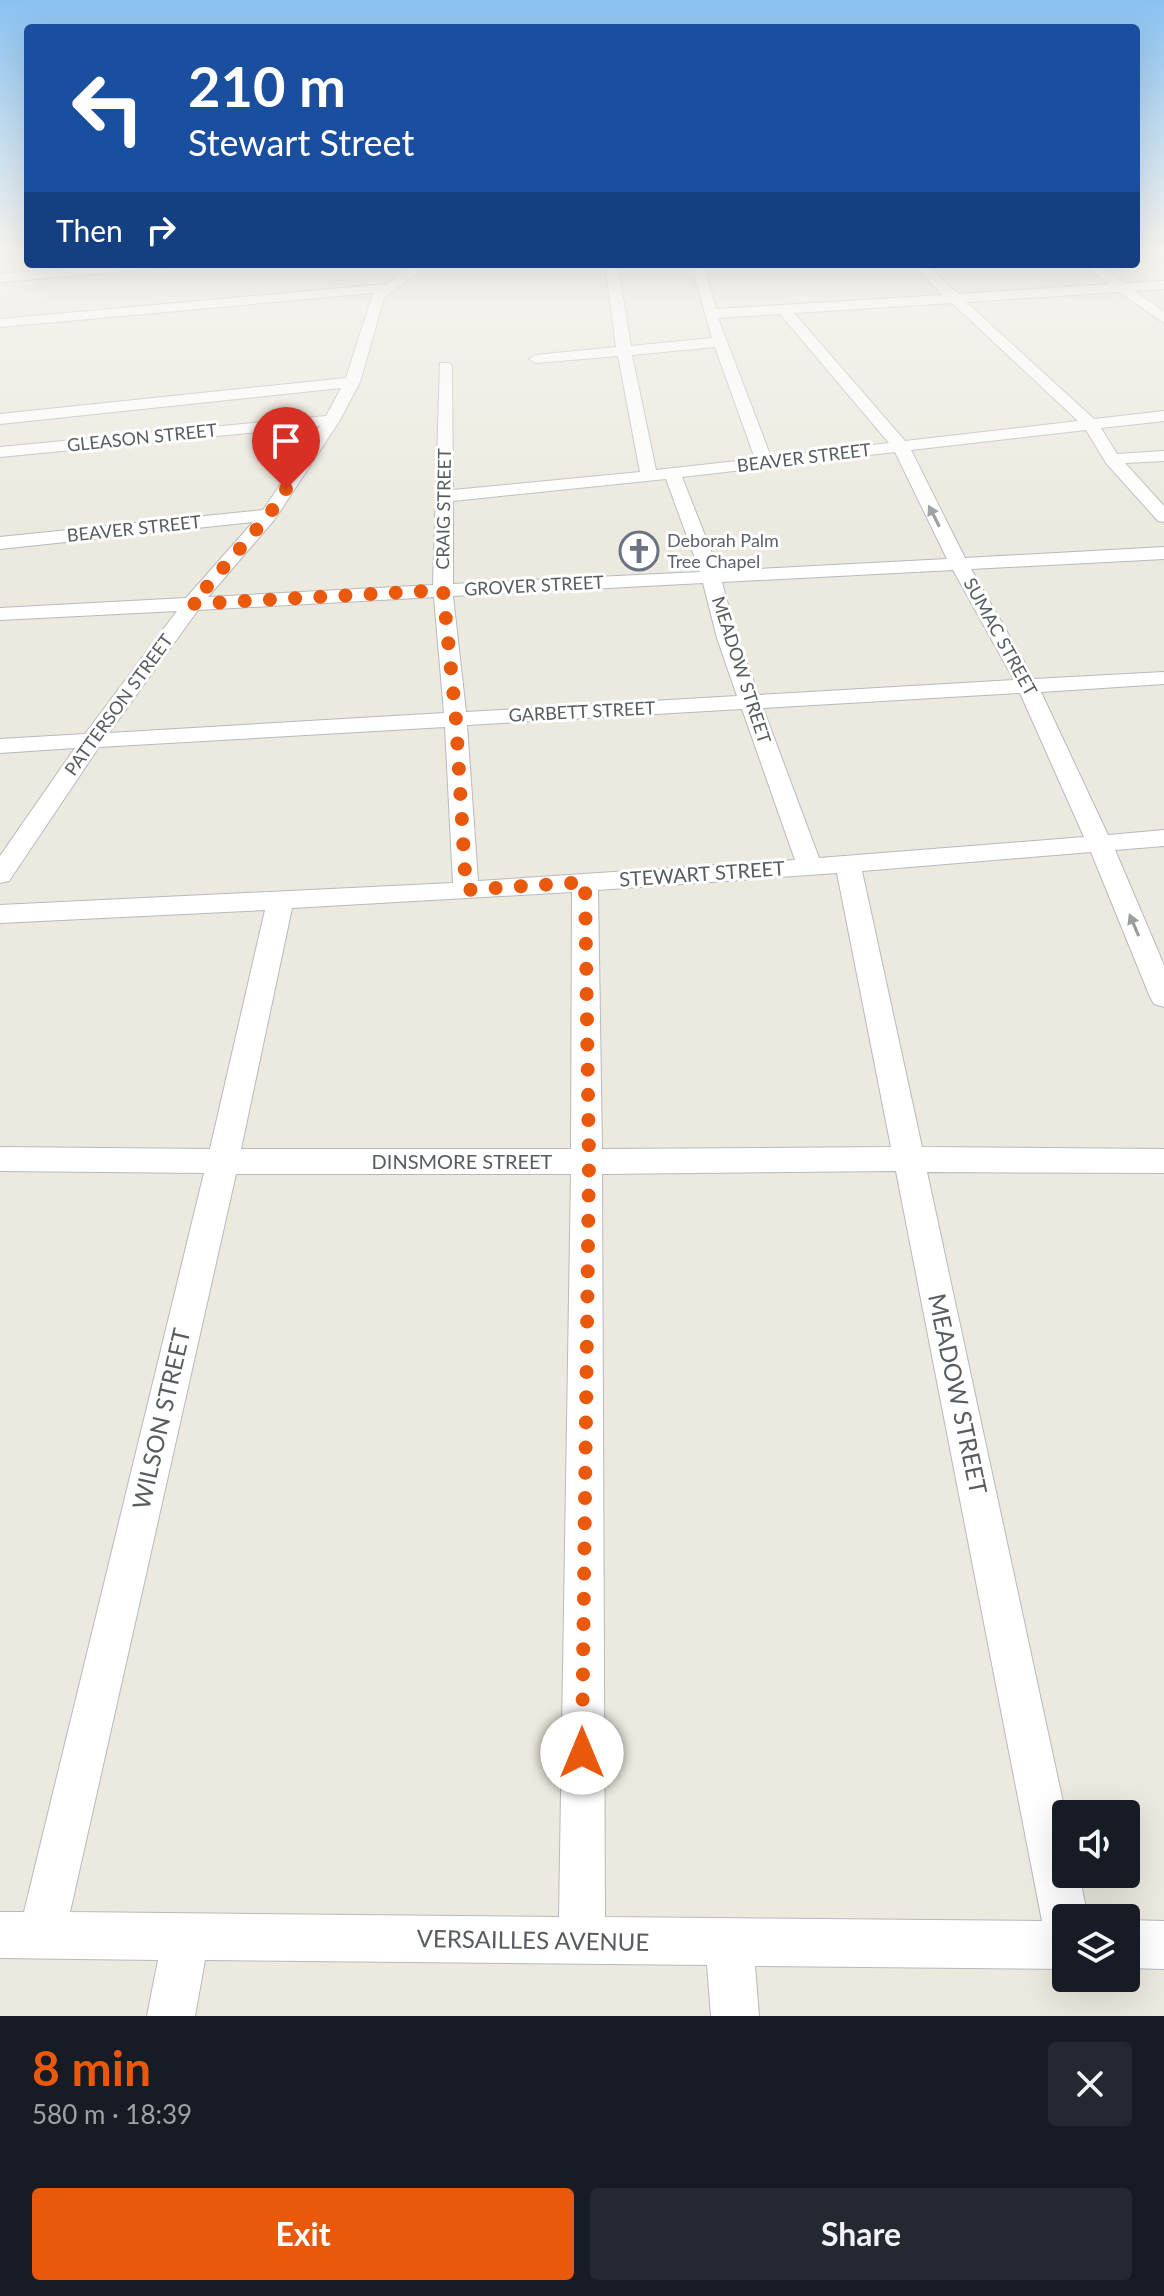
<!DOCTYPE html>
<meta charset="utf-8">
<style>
:root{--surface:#171b24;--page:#242831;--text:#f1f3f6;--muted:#9ea1a6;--accent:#ea580c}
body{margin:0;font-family:Lato,sans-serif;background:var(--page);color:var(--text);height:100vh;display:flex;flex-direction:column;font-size:30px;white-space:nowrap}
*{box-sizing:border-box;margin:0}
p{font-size:26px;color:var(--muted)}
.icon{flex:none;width:44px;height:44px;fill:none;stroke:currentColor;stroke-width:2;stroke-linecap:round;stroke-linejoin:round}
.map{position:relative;height:2016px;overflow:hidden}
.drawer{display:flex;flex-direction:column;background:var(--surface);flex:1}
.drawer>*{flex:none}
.banner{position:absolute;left:24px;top:24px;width:1116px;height:244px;border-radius:8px;box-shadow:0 8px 32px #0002;background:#1a4fa0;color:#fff;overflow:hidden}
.tools{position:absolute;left:1052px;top:1800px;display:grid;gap:16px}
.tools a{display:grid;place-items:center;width:88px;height:88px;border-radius:8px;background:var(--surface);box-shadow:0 8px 32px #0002;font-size:40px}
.pin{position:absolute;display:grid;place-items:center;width:68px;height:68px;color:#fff;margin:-82px -34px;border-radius:50% 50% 50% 0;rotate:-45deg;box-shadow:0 0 8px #0007}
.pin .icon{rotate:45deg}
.me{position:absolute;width:88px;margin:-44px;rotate:0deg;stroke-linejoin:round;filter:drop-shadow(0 0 6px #0008)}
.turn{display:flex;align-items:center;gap:28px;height:168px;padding:0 32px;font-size:36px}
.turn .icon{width:104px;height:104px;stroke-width:2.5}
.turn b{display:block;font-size:56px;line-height:68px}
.then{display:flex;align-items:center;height:76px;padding:0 32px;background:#0003;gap:16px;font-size:30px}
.round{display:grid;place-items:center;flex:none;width:84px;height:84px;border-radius:8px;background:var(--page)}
.summary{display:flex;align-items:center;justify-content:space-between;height:136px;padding:0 32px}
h1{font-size:48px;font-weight:700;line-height:60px;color:var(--accent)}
.cta{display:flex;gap:16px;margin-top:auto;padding:16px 32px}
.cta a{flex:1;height:92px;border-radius:8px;background:var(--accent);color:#fff;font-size:32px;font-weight:700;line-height:92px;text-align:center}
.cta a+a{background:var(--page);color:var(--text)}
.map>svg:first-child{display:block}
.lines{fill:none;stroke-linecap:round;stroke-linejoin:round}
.minor-casing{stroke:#b6babf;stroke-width:2}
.minor{fill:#fff;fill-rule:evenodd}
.oneway{fill:#9a9da0}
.route{stroke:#ea580c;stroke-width:14;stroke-dasharray:0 25.2}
.labels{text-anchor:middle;stroke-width:6;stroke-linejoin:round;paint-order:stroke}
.far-street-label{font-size:18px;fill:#575c61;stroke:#fff}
.far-worship-label{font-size:18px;fill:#5b616d;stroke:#fff;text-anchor:start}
.street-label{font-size:20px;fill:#575c61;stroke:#fff}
.near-street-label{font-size:24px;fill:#575c61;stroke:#fff}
</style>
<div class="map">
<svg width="1164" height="2016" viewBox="0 0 1164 2016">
<rect width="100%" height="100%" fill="#ece9de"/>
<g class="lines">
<defs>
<g id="minor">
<path d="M 118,264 L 169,264 L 163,268 L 0,282 L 0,274 Z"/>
<path d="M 415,264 L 429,264 L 384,298 L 360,382 L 340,420 L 275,519 L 208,597 L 433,585 L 440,363 L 450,363 L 452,366 L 453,490 L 640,472 L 618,356 L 536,363 L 529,359 L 536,355 L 616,347 L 605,264 L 622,264 L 618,267 L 631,346 L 712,338 L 691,264 L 703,264 L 716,309 L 943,295 L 912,264 L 926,264 L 958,294 L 1109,284 L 1084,264 L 1098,264 L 1125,283 L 1164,281 L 1164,289 L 1135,291 L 1164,312 L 1164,323 L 1119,292 L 966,302 L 1094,419 L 1164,411 L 1164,421 L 1101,428 L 1117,454 L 1164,451 L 1164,461 L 1125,463 L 1164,506 L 1164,522 L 1158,521 L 1106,463 L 1086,430 L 911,450 L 965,558 L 1164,547 L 1164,559 L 971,569 L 1034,679 L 1164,672 L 1164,684 L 1041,692 L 1108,835 L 1164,830 L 1164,846 L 1115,850 L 1164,965 L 1164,1007 L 1154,1004 L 1150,997 L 1091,852 L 862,871 L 922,1147 L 1164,1149 L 1164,1173 L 927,1172 L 1066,1816 L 1066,1874 L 1079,1874 L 1088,1918 L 1066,1918 L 1066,1969 L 755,1966 L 759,2016 L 711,2016 L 707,1965 L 205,1960 L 195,2016 L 147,2016 L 158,1960 L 0,1958 L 0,1912 L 24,1912 L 204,1173 L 0,1171 L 0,1147 L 210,1149 L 265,910 L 0,923 L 0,905 L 453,883 L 445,727 L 99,747 L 9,881 L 0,883 L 0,856 L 75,748 L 0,753 L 0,739 L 85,734 L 177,611 L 0,620 L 0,608 L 186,598 L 253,522 L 0,549 L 0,537 L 263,510 L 320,426 L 0,457 L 0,447 L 326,416 L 341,388 L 0,424 L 0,414 L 346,378 L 373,293 L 0,327 L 0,319 L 386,284 ZM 952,303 L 1078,421 L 905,441 L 794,313 ZM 780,314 L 889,443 L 771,457 L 718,318 ZM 715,347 L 755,459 L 656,470 L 632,355 ZM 895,452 L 947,559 L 719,571 L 682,477 ZM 666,479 L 700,572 L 453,584 L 453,501 ZM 953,570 L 1014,680 L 759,695 L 737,638 L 722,582 ZM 703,583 L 717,638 L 737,696 L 466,712 L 453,596 ZM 434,597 L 444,713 L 109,733 L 198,610 ZM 1020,693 L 1084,837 L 819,858 L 763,708 ZM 742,709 L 795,860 L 478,881 L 467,725 ZM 837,873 L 891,1147 L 602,1149 L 598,890 ZM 572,892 L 571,1149 L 241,1149 L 292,908 ZM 896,1171 L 1042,1921 L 605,1917 L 602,1174 ZM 236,1174 L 571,1174 L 559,1917 L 70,1912 Z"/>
<path d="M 1126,1920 L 1164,1921 L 1164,1969 L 1126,1968 Z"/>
</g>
</defs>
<use href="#minor" class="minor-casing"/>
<use href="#minor" class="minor"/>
</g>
<defs><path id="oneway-solid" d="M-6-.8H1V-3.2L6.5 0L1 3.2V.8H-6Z" transform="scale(2)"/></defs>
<g class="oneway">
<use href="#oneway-solid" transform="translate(934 516) rotate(-117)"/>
<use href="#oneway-solid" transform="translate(1134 925) rotate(-113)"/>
</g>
<linearGradient id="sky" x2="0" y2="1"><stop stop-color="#89c2f1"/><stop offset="0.47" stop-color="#f6f5f0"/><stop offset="1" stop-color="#f6f5f0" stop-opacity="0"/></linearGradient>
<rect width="1164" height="530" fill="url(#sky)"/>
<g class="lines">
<path class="route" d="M 286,489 L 269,515 L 192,604 L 443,590 L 456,720 L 466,890 L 585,882 L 589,1161 L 582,1753"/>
</g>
<defs>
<symbol id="church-ring" viewBox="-11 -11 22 22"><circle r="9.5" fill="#fff" stroke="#6b7280" stroke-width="1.5"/><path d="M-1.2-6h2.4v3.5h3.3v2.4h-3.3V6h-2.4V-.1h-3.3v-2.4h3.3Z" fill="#6b7280"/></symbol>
</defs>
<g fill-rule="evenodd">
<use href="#church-ring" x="617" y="529" width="44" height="44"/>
</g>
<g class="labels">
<g class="far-street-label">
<text transform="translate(142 438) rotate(-6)" y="6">GLEASON STREET</text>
<text transform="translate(804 458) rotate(-7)" y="6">BEAVER STREET</text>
<text transform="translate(444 509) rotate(-89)" y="6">CRAIG STREET</text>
<text transform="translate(134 529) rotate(-6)" y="6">BEAVER STREET</text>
<text transform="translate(534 586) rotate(-3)" y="6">GROVER STREET</text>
<text transform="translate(1000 637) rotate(61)" y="6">SUMAC STREET</text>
<text transform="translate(741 670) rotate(72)" y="6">MEADOW STREET</text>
<text transform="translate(119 705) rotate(-54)" y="6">PATTERSON STREET</text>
<text transform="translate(582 712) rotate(-3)" y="6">GARBETT STREET</text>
</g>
<g class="far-worship-label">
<text x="667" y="547">Deborah Palm<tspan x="667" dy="21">Tree Chapel</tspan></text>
</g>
<g class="street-label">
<text transform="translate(702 874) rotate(-4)" y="7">STEWART STREET</text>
<text x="462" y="1169">DINSMORE STREET</text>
</g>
<g class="near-street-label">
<text transform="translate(957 1394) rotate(78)" y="8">MEADOW STREET</text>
<text transform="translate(162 1419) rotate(-77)" y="8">WILSON STREET</text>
<text transform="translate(533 1941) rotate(1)" y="8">VERSAILLES AVENUE</text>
</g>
</g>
</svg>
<div class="tools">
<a><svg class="icon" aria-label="sound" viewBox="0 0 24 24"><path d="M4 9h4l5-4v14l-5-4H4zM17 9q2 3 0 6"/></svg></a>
<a><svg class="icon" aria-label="layers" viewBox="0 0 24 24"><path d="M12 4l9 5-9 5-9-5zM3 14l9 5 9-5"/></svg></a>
</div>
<div class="pin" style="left:286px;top:489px;background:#d93025"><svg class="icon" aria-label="arrive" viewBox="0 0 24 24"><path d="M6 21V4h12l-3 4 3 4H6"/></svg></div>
<svg class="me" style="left:582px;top:1753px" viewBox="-20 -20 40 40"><circle r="19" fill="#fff"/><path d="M0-13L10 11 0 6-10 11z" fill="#ea580c"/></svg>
<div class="banner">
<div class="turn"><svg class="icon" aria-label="left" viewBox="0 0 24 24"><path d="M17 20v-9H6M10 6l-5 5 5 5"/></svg><div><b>210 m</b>Stewart Street</div></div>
<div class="then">Then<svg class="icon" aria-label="right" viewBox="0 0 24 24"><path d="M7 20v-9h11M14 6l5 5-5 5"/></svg></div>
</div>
</div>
<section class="drawer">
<div class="summary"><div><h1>8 min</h1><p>580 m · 18:39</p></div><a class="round"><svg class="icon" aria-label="close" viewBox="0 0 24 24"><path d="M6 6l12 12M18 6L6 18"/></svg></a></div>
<div class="cta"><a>Exit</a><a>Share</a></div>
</section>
